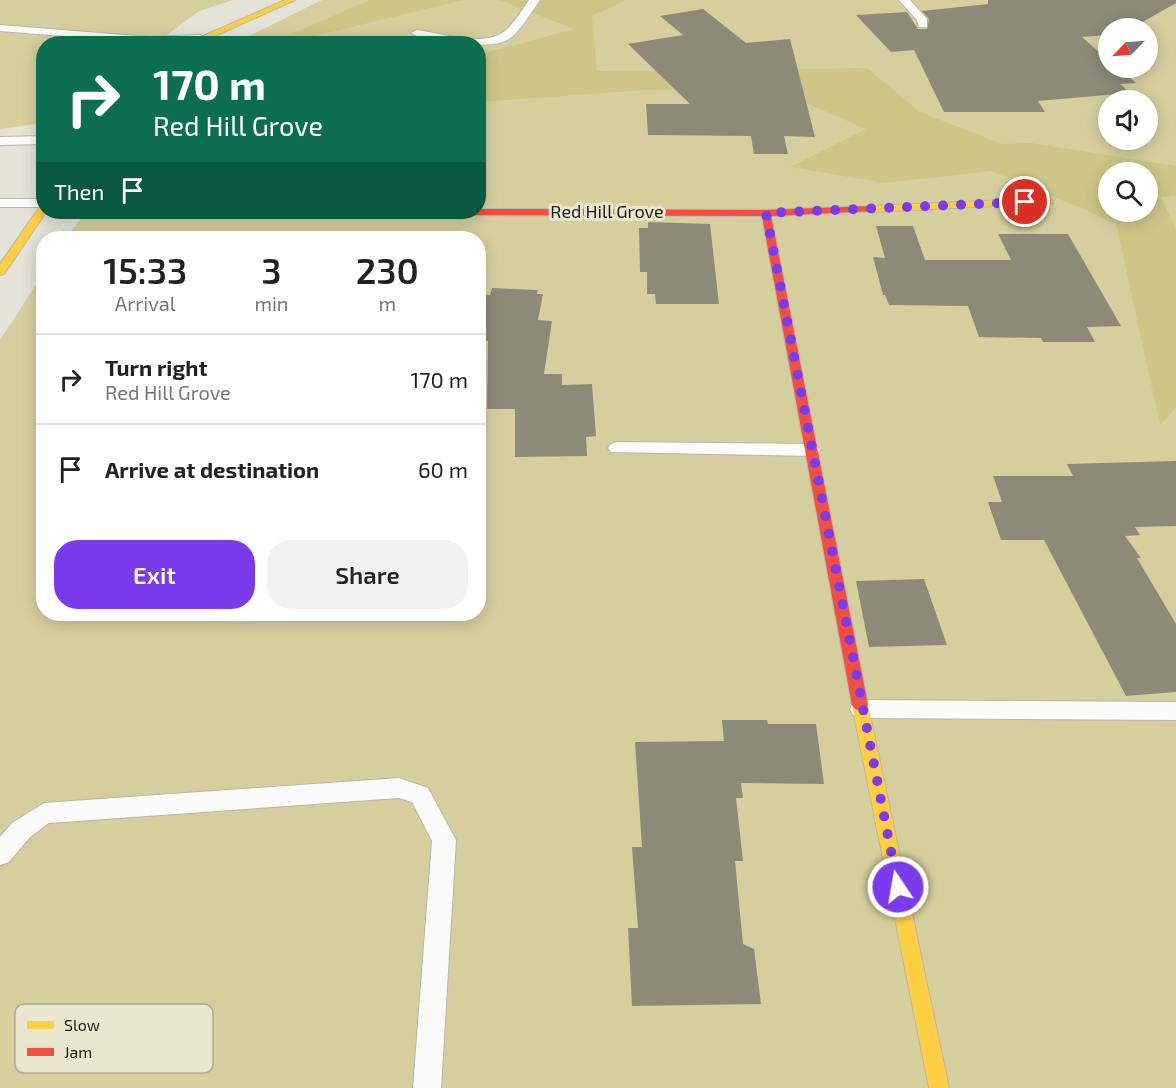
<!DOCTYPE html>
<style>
:root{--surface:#fff;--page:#f2f2f2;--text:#222;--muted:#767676;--line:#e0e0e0;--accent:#7c3aed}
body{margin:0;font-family:"Exo 2",sans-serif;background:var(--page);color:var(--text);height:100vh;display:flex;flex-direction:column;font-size:22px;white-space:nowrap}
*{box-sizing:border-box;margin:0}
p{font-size:20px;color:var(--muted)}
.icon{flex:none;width:33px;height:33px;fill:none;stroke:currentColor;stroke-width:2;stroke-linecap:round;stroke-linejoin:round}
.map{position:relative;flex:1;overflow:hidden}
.drawer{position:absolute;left:36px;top:231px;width:450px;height:390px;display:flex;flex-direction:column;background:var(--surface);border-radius:24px;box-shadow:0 3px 15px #0003}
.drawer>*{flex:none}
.hud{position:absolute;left:36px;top:36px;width:450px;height:183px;border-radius:24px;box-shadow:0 3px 15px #0003;background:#0b6e4f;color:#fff;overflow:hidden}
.needle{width:39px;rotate:245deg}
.buttons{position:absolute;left:1098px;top:18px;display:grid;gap:12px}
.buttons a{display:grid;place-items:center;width:60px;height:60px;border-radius:50%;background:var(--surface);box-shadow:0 3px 15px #0003;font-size:30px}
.pin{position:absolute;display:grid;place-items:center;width:51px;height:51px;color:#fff;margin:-26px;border:3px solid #fff;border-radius:50%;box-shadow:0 2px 6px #0007}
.me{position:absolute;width:66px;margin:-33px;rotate:348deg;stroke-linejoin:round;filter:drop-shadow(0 0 4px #0008)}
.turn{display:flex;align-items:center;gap:21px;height:126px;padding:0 18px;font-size:27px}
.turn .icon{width:78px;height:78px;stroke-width:2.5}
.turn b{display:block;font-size:42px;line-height:51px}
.then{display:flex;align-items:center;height:57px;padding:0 18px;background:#0003;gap:12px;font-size:22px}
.eta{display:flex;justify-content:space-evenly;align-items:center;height:102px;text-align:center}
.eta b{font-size:36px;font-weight:600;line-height:42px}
.action{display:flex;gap:12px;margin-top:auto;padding:12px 18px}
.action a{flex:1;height:69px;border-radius:24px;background:var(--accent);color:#fff;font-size:24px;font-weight:600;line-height:69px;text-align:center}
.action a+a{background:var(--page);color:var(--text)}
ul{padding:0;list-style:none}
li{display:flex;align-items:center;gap:18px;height:90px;padding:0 18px;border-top:2px solid var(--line)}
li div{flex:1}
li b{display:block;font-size:22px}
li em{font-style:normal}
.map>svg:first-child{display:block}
.green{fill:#d5cf9e;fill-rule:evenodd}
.forest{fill:#cec687;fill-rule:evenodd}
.building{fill:#8d8a7a}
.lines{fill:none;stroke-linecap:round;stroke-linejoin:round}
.lane-casing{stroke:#b8b7ad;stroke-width:2}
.slow-casing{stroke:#b8b7ad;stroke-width:2}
.jam-casing{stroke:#b8b7ad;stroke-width:2}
.lane{fill:#fbfbf9;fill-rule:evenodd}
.slow{fill:#ffcf43;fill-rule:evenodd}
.jam{fill:#f24e42;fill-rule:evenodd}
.route{stroke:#7c3aed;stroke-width:10;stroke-dasharray:0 18}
.labels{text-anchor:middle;stroke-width:6;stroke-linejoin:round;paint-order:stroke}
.far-street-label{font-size:18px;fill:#1e1d15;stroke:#eae7d1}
.key{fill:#eae7d1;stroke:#adaa99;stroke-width:1.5}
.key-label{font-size:16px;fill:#1e1d15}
</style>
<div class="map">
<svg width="1176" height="1088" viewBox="0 0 1176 1088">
<rect width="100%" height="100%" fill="#e4e3d7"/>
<g class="green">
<path d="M 0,0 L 233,0 L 199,11 L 156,43 L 44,44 L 43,123 L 0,129 Z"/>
<path d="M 322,0 L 1176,0 L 1176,1088 L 0,1088 L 0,340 L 43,274 L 44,614 L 478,614 L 478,238 L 67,238 L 85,212 L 478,212 L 478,44 L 235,43 ZM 1108,28 L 1148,28 L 1148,68 L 1108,68 ZM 1108,100 L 1148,100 L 1148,140 L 1108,140 ZM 1108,172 L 1148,172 L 1148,212 L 1108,212 Z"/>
</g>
<g class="forest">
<path d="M 370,0 L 463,0 L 286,43 L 270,43 Z"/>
<path d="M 500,0 L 626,0 L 592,16 L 597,71 L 867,68 L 920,112 L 1002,144 L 1031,143 L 1176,166 L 1176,196 L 1161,197 L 1176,229 L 1176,408 L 1160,425 L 1116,223 L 992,171 L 884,183 L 790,167 L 866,129 L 774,89 L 646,90 L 479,102 L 478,55 L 574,29 ZM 1108,172 L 1148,172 L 1148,212 L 1108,212 Z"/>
</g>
<g class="building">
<path d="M 988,0 L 1176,0 L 1176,3 L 1132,28 L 1108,28 L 1108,35 L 1082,37 L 1108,60 L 1108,68 L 1118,68 L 1136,83 L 1120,84 L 1130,93 L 1038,101 L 1045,112 L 944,112 L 914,50 L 891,52 L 856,15 L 907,12 L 918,29 L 927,29 L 929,19 L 922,11 L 988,4 Z"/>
<path d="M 703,9 L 746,43 L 790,39 L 815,137 L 784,136 L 788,154 L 754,154 L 751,136 L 648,135 L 646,104 L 690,104 L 628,44 L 683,35 L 660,16 Z"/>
<path d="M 648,222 L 710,224 L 719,304 L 656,304 L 655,294 L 647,294 L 647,272 L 640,272 L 639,228 L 648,228 Z"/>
<path d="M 876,226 L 913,226 L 925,260 L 1011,260 L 998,234 L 1068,234 L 1121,326 L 1087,327 L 1095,342 L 1043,342 L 1041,338 L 979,337 L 968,306 L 889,305 L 885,295 L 883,295 L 873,257 L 885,258 Z"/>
<path d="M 492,288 L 538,290 L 537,294 L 543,294 L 538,320 L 552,321 L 544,374 L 562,374 L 562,385 L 592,384 L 596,436 L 586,437 L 587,456 L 515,457 L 515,409 L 487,409 L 488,341 L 478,341 L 478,294 L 490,295 Z"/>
<path d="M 1176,461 L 1176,526 L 1135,527 L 1140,535 L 1125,536 L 1141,558 L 1137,558 L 1176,624 L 1176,692 L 1126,696 L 1044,540 L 1001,540 L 988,502 L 1002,502 L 993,476 L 1073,476 L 1067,464 Z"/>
<path d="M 924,579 L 947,645 L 869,647 L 856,581 Z"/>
<path d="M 722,720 L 767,720 L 768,724 L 816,724 L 824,784 L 741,783 L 743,798 L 736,798 L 743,861 L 735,861 L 743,944 L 754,949 L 761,1004 L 632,1006 L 628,928 L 638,928 L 632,847 L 642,847 L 635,742 L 724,741 Z"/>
</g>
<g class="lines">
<defs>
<g id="lane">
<path d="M 529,0 L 540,0 C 532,11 522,28 512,37 C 491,53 442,40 417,36 L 411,33 L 417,30 C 441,33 479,47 502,33 C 512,27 522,10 529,0 Z"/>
<path d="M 899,0 L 910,0 L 927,19 L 927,27 L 919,27 L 917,20 Z"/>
<path d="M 0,25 L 150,37 L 200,35 L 206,38 L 200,41 L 150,43 L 0,31 Z"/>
<path d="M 44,136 L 44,144 L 0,145 L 0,137 Z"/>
<rect x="0" y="199" width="44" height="8"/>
<path d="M 617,442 L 812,444 L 821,450 L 812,456 L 611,452 L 608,448 L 611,444 Z"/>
<path d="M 861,700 L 1176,702 L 1176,720 L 861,718 L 853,715 L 850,709 L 853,703 Z"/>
<path d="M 399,778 L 428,788 L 456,840 L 441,1088 L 413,1088 L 432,841 L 412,802 L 399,798 L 49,823 L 30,837 L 9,862 L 0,865 L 0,837 L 12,823 L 44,803 Z"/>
</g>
<g id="slow">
<path d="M 285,0 L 295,0 L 197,44 L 185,44 Z"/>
<path d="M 1049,198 L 1052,199 L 1052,203 L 871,212 L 866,209 L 871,206 Z"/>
<path d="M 44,204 L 44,212 L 46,212 L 4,274 L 0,275 L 0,264 L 41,205 Z"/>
<path d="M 860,699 L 865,701 L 868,705 L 949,1088 L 929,1088 L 852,705 L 855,701 Z"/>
</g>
<path id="jam" d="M 871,206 L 876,209 L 874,211 L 771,216 L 868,705 L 865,709 L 860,711 L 855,709 L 852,705 L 762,216 L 449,215 L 444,212 L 478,212 L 478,209 L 766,210 Z"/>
</defs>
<use href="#lane" class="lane-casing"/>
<use href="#slow" class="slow-casing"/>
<use href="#jam" class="jam-casing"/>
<use href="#lane" class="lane"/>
<use href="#slow" class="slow"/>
<use href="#jam" class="jam"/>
</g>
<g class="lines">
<path class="route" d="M 898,887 L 766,213 L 1025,202"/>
</g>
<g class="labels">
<g class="far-street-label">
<text x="607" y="218">Red Hill Grove</text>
</g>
</g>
<rect x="15" y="1004" width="198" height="69" rx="9" class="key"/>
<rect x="27" y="1021" width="27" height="8" fill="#ffcf43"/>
<rect x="27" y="1048" width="27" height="8" fill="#f24e42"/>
<g class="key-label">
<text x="64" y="1031">Slow</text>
<text x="64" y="1058">Jam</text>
</g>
</svg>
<div class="buttons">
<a><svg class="needle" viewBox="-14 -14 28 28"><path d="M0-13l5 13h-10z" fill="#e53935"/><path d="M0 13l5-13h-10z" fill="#767676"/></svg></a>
<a><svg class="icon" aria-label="sound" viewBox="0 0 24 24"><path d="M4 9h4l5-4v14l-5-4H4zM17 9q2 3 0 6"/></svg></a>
<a><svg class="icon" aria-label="search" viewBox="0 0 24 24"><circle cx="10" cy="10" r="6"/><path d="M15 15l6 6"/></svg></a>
</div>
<div class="pin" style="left:1025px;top:202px;background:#d93025"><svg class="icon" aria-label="arrive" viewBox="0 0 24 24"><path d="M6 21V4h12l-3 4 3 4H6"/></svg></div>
<svg class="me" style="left:898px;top:887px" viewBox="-20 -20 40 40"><circle r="17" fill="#7c3aed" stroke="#fff" stroke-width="3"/><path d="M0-11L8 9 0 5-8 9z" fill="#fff"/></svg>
<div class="hud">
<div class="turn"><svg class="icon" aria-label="right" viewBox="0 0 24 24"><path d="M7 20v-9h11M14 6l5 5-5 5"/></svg><div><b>170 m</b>Red Hill Grove</div></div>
<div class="then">Then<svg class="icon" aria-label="arrive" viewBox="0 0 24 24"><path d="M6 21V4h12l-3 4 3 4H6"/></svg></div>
</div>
<section class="drawer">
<div class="eta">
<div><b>15:33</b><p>Arrival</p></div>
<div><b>3</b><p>min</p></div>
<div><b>230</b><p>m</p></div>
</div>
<ul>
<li><svg class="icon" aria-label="right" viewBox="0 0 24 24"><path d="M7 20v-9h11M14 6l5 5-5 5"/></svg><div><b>Turn right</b><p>Red Hill Grove</p></div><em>170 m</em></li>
<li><svg class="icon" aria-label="arrive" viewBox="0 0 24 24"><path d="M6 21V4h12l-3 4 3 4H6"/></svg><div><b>Arrive at destination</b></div><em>60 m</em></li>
</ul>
<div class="action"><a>Exit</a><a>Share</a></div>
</section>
</div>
